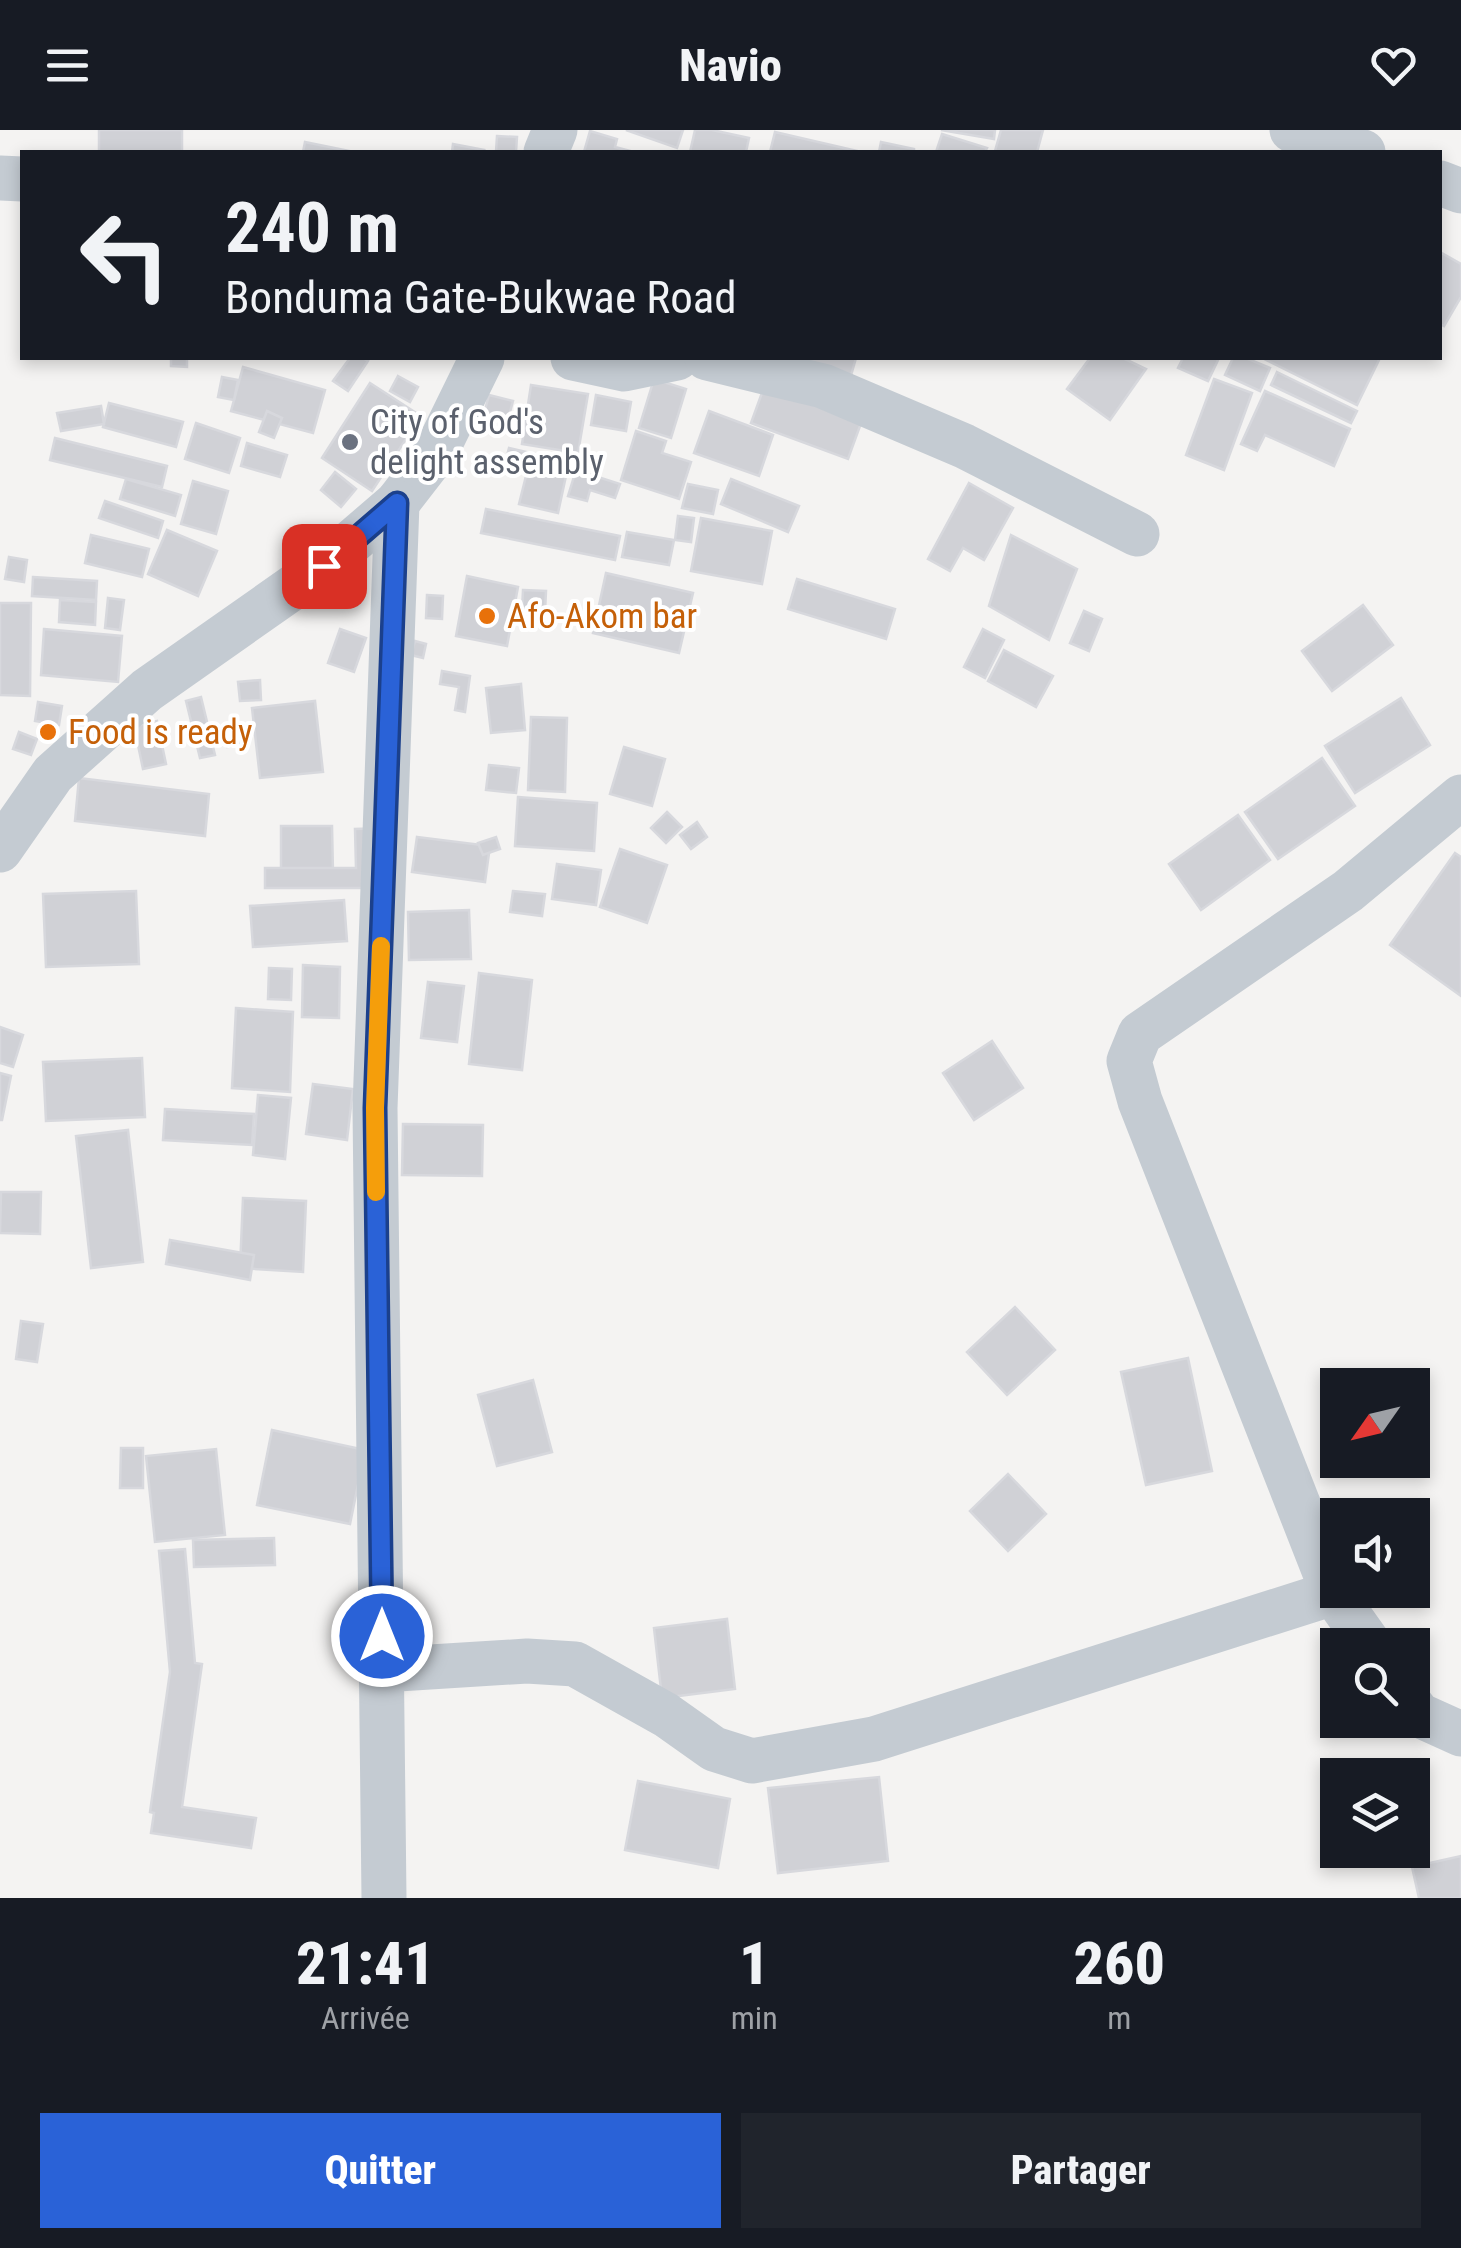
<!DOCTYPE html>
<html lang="fr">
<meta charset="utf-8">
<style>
:root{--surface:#171b24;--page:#20242c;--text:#f1f3f6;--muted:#9ea1a6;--accent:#2a62d7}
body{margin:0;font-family:"Roboto Condensed",sans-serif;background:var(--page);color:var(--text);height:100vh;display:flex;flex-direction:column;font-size:38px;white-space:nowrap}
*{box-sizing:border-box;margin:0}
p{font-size:32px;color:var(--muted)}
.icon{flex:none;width:55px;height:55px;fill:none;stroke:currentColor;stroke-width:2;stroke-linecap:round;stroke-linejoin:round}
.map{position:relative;height:1768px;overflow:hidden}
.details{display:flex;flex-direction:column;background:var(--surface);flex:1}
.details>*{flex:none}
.hud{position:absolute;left:20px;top:20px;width:1422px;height:210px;border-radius:0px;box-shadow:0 5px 15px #0003;background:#171b24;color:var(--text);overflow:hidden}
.needle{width:65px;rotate:236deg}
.controls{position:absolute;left:1320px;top:1238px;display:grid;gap:20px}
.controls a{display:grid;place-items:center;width:110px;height:110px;border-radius:0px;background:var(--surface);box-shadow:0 5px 15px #0003;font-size:50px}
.pin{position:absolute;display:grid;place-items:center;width:85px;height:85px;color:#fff;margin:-42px;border-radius:20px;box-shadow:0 5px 15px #0006}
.me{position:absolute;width:110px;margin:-55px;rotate:0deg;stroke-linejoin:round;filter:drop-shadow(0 0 8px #0008)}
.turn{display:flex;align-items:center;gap:35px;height:210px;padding:0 40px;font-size:45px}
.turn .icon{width:130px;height:130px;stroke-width:2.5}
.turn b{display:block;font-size:70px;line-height:85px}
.eta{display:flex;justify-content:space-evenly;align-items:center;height:170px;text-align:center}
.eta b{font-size:60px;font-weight:800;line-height:70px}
.button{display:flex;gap:20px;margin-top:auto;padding:20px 40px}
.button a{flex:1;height:115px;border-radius:0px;background:var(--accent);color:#fff;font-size:40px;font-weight:800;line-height:115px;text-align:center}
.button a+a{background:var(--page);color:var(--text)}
header{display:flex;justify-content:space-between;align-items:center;height:130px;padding:0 40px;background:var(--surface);font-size:45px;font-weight:800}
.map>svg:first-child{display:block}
.building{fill:#d0d1d6;stroke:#d7d8dd;stroke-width:2.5}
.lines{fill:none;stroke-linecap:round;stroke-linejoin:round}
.minor{stroke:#c4cbd2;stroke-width:45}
.route-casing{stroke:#1b408c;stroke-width:25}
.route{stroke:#2a62d7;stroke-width:18}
.slow{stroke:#f59e0b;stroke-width:18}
.worship-dot{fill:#6b7280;stroke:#fff;stroke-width:4}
.food-dot{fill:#e8710a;stroke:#fff;stroke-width:4}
.labels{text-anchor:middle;stroke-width:8;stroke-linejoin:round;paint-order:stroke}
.worship-label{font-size:35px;fill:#5b616d;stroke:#fff;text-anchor:start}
.food-label{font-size:35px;fill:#c56008;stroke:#fff;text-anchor:start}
</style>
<header><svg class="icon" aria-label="menu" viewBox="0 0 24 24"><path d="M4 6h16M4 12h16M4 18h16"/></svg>Navio<svg class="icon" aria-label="heart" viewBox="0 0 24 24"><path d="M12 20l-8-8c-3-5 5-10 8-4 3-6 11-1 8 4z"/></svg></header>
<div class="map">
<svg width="1461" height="1768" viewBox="0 0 1461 1768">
<rect width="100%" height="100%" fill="#f4f3f2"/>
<g class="building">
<rect x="99" y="0" width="83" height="22"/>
<path d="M 626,0 L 683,0 L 677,18 Z"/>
<path d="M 695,0 L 712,0 L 749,8 L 746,22 L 690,22 Z"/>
<path d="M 941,0 L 995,0 L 994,9 Z"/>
<path d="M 1001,0 L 1043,0 L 1037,22 L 1001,22 L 995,21 Z"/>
<path d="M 590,1 L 617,9 L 615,17 L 634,22 L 584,22 Z"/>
<path d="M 775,2 L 857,21 L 856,22 L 770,22 Z"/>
<path d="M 942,4 L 987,18 L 985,22 L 936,22 Z"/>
<path d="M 497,6 L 517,7 L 516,22 L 496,22 Z"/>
<path d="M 305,12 L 354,22 L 303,22 Z"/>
<path d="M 881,12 L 914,19 L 914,22 L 879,22 Z"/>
<path d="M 453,14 L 484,20 L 483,22 L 452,22 Z"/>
<path d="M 1440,122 L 1461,134 L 1461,167 L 1444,196 L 1440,194 Z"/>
<path d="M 171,228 L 187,228 L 187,237 L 171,236 Z"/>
<path d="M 350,228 L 363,228 L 368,231 L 348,261 L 333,251 Z"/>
<path d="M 751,228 L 856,228 L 848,256 Z"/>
<path d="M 1090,228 L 1123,228 L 1146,239 L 1110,290 L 1067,259 Z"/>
<path d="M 1183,228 L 1219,228 L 1208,251 L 1178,238 Z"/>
<path d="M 1233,228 L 1246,228 L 1270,238 L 1260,261 L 1225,245 Z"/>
<path d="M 1262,228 L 1380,228 L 1357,275 Z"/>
<path d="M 243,237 L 325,260 L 313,303 L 231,281 Z"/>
<path d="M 1277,242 L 1357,281 L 1351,293 L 1271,255 Z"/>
<path d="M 398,246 L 418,257 L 410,272 L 390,261 Z"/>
<path d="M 222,247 L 238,250 L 234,270 L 218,267 Z"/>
<path d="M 654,249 L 686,259 L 671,308 L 639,298 Z"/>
<path d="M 767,249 L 864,285 L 848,329 L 751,293 Z"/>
<path d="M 1214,249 L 1252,263 L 1224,340 L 1186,325 Z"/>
<path d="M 370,253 L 421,286 L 372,361 L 322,328 Z"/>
<path d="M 531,255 L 588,264 L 578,323 L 522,314 Z"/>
<path d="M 1265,261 L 1350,299 L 1334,336 L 1265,305 L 1257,321 L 1241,314 Z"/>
<path d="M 489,265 L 513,271 L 506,297 L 482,291 Z"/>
<path d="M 596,265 L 631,272 L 626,301 L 591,295 Z"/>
<path d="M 109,273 L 183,292 L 176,317 L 103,297 Z"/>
<path d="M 101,276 L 104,294 L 61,301 L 57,283 Z"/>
<path d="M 267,281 L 282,288 L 274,308 L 259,302 Z"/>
<path d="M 709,281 L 773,305 L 759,346 L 694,323 Z"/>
<path d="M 196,293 L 240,308 L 229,343 L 185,329 Z"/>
<path d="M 636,301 L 666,311 L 662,323 L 691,332 L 679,369 L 621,350 Z"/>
<path d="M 55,308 L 167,336 L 162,357 L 50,330 Z"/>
<path d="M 247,313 L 287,325 L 280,347 L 241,336 Z"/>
<path d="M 509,318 L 569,332 L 558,383 L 519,374 L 527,342 L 504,337 Z"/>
<path d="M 576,340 L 620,354 L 615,368 L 590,360 L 587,371 L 568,366 Z"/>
<path d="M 335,342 L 356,359 L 341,377 L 321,360 Z"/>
<path d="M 126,349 L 181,365 L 175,386 L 120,369 Z"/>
<path d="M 731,349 L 799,376 L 788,402 L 721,374 Z"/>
<path d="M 193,351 L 228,361 L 216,404 L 181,394 Z"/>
<path d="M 969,353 L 1013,378 L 984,430 L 963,418 L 950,441 L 928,429 Z"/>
<path d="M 688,354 L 718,360 L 713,384 L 682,378 Z"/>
<path d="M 105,371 L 163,391 L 158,408 L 99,388 Z"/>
<path d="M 486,379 L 620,406 L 615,430 L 481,403 Z"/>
<path d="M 678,386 L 694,388 L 691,412 L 675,410 Z"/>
<path d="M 701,388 L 772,401 L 762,454 L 691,441 Z"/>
<path d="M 167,400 L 217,421 L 198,466 L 148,444 Z"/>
<path d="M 627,402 L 674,410 L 669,435 L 622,427 Z"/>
<path d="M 91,405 L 149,419 L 142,447 L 85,433 Z"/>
<path d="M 1011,405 L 1077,439 L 1049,510 L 989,476 Z"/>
<path d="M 9,427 L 27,430 L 24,452 L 5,449 Z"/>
<path d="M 606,443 L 693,463 L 679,523 L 593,503 Z"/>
<path d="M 467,446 L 518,457 L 507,516 L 456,506 Z"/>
<path d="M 33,447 L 97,451 L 96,470 L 32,466 Z"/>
<path d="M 797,449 L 895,479 L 886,509 L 788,479 Z"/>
<path d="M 523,460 L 546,461 L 545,482 L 522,480 Z"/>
<path d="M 427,465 L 443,466 L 442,489 L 426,488 Z"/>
<path d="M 108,468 L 124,470 L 120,500 L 105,498 Z"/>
<path d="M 60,470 L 96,472 L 95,495 L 59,492 Z"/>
<path d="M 0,473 L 31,473 L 30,566 L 0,565 Z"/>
<path d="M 1363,475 L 1393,515 L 1332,561 L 1302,521 Z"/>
<path d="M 1084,481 L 1102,489 L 1089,521 L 1070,513 Z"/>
<path d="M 44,499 L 122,506 L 118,552 L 41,545 Z"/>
<path d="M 340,499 L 366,508 L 354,542 L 328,533 Z"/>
<path d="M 983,499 L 1004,510 L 985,548 L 964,537 Z"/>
<path d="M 415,511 L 426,514 L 423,528 L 411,525 Z"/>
<path d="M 1004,520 L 1053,546 L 1036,577 L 988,551 Z"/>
<path d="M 442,541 L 470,546 L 465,582 L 455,580 L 459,557 L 440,554 Z"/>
<path d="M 260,550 L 261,570 L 240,571 L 238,552 Z"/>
<path d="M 521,554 L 525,600 L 491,603 L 486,558 Z"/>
<path d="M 201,567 L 215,625 L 200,628 L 186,571 Z"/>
<path d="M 1401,568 L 1430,615 L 1355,663 L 1325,616 Z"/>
<path d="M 315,571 L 323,642 L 260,648 L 252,578 Z"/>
<path d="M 38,572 L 62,576 L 59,595 L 35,591 Z"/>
<path d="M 531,587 L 567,588 L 565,662 L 528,660 Z"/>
<path d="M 157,591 L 166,634 L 143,639 L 134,596 Z"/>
<path d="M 240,598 L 241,616 L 227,617 L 225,599 Z"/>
<path d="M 19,602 L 37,609 L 31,625 L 13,619 Z"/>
<path d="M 624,617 L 665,629 L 652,676 L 610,664 Z"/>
<path d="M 1322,628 L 1355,676 L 1278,729 L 1245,682 Z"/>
<path d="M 489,635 L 519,638 L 516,663 L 486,660 Z"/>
<path d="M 79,648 L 209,664 L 205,706 L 75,691 Z"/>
<path d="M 518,667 L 597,673 L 594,721 L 515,716 Z"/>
<path d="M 667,682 L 682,697 L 666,713 L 651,698 Z"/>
<path d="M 1238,685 L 1270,730 L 1201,780 L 1169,734 Z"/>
<path d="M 697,692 L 707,707 L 691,719 L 680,705 Z"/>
<path d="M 281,696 L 332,696 L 333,743 L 281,743 Z"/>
<path d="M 383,698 L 384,758 L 265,758 L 265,738 L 356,738 L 355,699 Z"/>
<path d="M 417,707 L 490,716 L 485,752 L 412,742 Z"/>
<path d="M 496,707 L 500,719 L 483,725 L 478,713 Z"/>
<path d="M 620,719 L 667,735 L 647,793 L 600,777 Z"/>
<path d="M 1455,723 L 1461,727 L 1461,866 L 1390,815 Z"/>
<path d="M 557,734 L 601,740 L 596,775 L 552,769 Z"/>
<path d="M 136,761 L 139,834 L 46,837 L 43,764 Z"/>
<path d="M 513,761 L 545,764 L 542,786 L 510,782 Z"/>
<path d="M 344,770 L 347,811 L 253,817 L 250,776 Z"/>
<path d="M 469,780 L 471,829 L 409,830 L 408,782 Z"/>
<path d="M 303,835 L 340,837 L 339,888 L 302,887 Z"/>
<path d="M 269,838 L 292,839 L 291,870 L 268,869 Z"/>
<path d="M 479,843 L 532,850 L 522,940 L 469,934 Z"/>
<path d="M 428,852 L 464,856 L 457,912 L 421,908 Z"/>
<path d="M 236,878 L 293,882 L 290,962 L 232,958 Z"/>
<path d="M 0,897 L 23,905 L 13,937 L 0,933 Z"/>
<path d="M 992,911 L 1023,958 L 974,990 L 943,943 Z"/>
<path d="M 142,928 L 145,987 L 46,991 L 43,932 Z"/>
<path d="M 0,943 L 11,946 L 2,990 L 0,990 Z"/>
<path d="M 313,954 L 353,959 L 347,1010 L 306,1004 Z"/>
<path d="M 258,965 L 291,968 L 285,1029 L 253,1025 Z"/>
<path d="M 165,979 L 254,984 L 252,1015 L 163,1010 Z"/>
<path d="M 403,994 L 483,995 L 482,1046 L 402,1045 Z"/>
<path d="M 128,1000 L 143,1132 L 91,1138 L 76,1006 Z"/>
<path d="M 1,1062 L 41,1062 L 40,1104 L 0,1103 Z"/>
<path d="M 243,1068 L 306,1071 L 303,1142 L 240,1138 Z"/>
<path d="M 170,1110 L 254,1125 L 250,1150 L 166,1134 Z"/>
<path d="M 1015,1177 L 1055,1220 L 1007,1265 L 967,1222 Z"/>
<path d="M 21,1191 L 43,1194 L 37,1232 L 16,1229 Z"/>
<path d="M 1188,1228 L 1212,1341 L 1146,1355 L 1121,1242 Z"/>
<path d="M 533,1250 L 552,1322 L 497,1336 L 478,1265 Z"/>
<path d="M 272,1300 L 365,1320 L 350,1394 L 257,1375 Z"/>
<path d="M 121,1318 L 143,1318 L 143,1358 L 120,1358 Z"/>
<path d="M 216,1319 L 225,1405 L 155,1412 L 146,1326 Z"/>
<path d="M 1008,1344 L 1046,1384 L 1008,1421 L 970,1381 Z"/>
<path d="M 274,1408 L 275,1435 L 194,1437 L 193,1410 Z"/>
<path d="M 185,1419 L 195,1533 L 202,1534 L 182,1677 L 256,1688 L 251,1718 L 151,1703 L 154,1683 L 150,1682 L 170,1542 L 159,1421 Z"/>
<path d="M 727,1489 L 735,1559 L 662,1568 L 654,1498 Z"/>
<path d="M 879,1647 L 888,1731 L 778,1743 L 768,1658 Z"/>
<path d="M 638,1651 L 730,1669 L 718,1738 L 625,1720 Z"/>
<path d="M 1461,1726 L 1461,1768 L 1419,1768 L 1412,1737 Z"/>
</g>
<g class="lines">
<g class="minor">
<path d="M 1292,0 L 1363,22"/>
<path d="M 546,22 L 555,0"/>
<path d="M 0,48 L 22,49"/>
<path d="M 1440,53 L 1461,61"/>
<path d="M 573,228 L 624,239 L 677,228"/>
<path d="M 707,228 L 823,256 L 964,316 L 1137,404"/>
<path d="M 0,720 L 53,644 L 147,560 L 325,435 L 397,373 L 435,324 L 482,228"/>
<path d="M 1333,1463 L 1140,971 L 1129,931 L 1140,904 L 1348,761 L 1461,667"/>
<path d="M 382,1540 L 527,1531 L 575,1534 L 666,1585 L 714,1619 L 752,1631 L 874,1609 L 1333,1463 L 1370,1515"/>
<path d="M 1412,1576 L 1419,1585 L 1461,1604"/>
<path d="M 384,1768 L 375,978 L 397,373"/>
</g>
</g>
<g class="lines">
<defs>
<path id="route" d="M 324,436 L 397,373 L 375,978 L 382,1506"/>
</defs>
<use href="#route" class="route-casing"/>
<use href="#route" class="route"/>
<path class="slow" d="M 376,1062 L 375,978 L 381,816"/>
</g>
<circle class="worship-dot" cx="350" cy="312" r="10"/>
<g class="food-dot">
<circle cx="487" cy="486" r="10"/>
<circle cx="48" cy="602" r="10"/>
</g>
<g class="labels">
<g class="worship-label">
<text x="370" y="304">City of God's<tspan x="370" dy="40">delight assembly</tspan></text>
</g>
<g class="food-label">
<text x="507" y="498">Afo-Akom bar</text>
<text x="68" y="614">Food is ready</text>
</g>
</g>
</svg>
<div class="controls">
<a><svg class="needle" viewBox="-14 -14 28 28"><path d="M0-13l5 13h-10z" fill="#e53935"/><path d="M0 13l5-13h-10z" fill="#9ea1a6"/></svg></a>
<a><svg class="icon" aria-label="sound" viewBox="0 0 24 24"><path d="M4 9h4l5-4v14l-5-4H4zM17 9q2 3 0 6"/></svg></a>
<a><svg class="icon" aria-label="search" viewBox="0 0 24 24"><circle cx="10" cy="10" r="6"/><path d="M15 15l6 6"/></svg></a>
<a><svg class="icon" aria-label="layers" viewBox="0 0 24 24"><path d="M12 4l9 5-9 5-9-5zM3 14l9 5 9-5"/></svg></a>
</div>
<div class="pin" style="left:324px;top:436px;background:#d93025"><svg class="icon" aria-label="arrive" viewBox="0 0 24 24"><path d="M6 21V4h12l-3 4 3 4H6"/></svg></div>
<svg class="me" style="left:382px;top:1506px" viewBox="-20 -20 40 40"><circle r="17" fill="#2a62d7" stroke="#fff" stroke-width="3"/><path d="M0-11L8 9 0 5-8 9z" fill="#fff"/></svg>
<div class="hud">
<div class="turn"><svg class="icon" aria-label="left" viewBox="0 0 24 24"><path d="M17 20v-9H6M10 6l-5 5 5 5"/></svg><div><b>240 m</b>Bonduma Gate-Bukwae Road</div></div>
</div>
</div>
<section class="details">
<div class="eta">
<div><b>21:41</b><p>Arrivée</p></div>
<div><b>1</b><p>min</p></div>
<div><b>260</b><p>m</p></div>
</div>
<div class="button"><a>Quitter</a><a>Partager</a></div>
</section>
